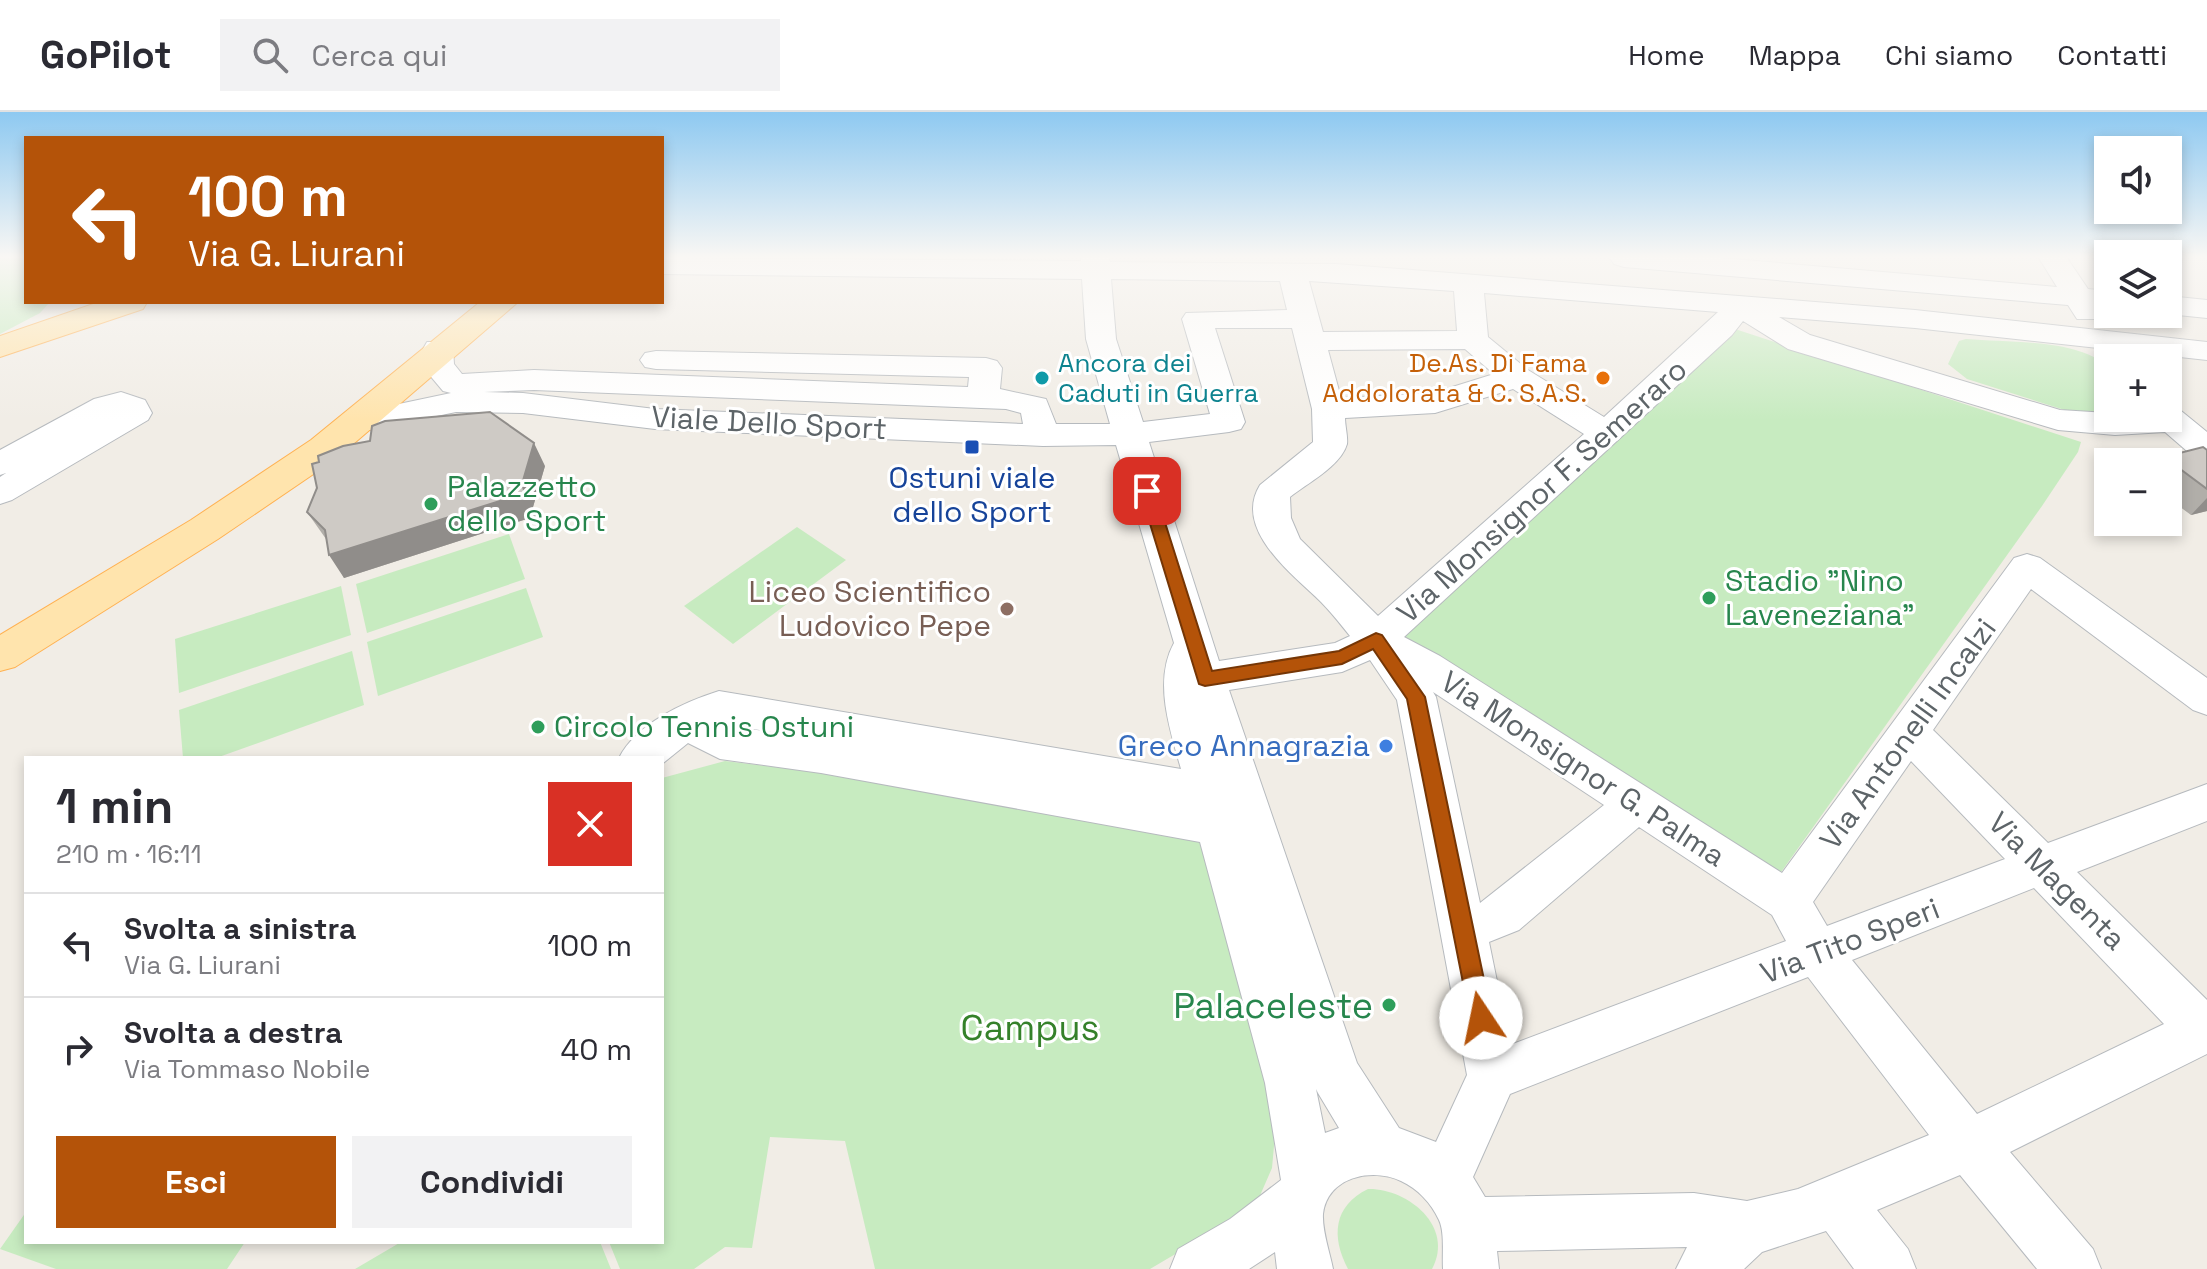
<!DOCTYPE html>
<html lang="it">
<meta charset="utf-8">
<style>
:root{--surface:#fff;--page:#f2f2f3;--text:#2b2b33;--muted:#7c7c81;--line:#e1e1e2;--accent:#b45309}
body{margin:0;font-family:"Space Grotesk",sans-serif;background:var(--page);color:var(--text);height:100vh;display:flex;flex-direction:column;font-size:30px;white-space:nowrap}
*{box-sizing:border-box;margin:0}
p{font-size:26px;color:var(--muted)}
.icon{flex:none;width:44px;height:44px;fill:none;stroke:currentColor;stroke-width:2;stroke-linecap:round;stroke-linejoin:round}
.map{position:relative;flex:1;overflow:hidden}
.sheet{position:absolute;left:24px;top:644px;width:640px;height:488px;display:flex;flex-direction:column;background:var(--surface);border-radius:0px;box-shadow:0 4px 12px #0003}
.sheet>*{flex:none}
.banner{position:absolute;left:24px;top:24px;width:640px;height:168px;border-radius:0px;box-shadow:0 4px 12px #0003;background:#b45309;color:#fff;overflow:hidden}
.fabs{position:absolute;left:2094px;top:24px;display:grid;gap:16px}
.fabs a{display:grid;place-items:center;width:88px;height:88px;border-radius:0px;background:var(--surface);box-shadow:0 4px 12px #0003;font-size:40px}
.pin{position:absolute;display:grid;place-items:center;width:68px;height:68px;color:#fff;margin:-34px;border-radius:16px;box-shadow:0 4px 12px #0006}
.me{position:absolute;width:88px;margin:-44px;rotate:349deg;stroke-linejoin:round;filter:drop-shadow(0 0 6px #0008)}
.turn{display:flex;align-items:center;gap:28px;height:168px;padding:0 32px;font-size:36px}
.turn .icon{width:104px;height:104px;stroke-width:2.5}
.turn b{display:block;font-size:56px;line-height:68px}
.round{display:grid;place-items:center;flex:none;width:84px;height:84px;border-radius:0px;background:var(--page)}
.head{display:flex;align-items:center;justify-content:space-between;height:136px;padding:0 32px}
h1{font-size:48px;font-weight:600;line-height:60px}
.action{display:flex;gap:16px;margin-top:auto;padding:16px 32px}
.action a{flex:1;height:92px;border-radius:0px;background:var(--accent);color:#fff;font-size:32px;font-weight:600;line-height:92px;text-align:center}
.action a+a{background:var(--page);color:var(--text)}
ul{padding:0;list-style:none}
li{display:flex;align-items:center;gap:24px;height:104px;padding:0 32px;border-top:2px solid var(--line)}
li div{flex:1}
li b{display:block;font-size:30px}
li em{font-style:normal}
header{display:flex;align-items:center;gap:48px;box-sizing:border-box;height:112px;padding:0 40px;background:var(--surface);border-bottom:2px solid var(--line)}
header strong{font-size:38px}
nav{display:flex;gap:44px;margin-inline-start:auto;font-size:28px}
.search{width:560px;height:72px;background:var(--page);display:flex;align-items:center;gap:20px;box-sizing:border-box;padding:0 28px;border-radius:0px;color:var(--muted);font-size:30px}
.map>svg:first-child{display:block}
.green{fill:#c7ebc0}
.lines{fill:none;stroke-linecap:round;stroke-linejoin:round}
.minor-casing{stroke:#b6babe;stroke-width:2}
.major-casing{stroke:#ffb151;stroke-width:2}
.minor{fill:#fff;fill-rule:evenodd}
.major{fill:#ffe4ad;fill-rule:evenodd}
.wall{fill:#b1aea9}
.shaded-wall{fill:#908d8a}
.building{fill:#cecac5;stroke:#908d8a;stroke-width:2}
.route{fill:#b45309;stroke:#753606;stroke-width:2}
.culture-dot{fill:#0f9aa8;stroke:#fff;stroke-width:3}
.food-dot{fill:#e8710a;stroke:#fff;stroke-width:3}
.transit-dot{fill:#1a4fb4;stroke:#fff;stroke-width:3}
.leisure-dot{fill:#2e9e5b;stroke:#fff;stroke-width:3}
.education-dot{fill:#8d6e63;stroke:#fff;stroke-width:3}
.shop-dot{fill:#3f7fe0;stroke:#fff;stroke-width:3}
.labels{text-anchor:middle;stroke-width:6;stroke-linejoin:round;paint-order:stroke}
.far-culture-label{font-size:26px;fill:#0d838f;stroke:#fff;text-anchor:start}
.far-food-label{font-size:26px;fill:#c56008;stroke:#fff;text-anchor:end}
.street-label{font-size:30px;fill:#5d6468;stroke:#fff}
.transit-label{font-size:30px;fill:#164399;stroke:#fff}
.leisure-label{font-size:30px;fill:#27864d;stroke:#fff;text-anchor:start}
.education-label{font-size:30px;fill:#785e54;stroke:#fff;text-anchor:end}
.shop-label{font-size:30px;fill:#366cbe;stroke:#fff;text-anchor:end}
.near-leisure-label{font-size:36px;fill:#27864d;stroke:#fff;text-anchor:end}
.near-park-label{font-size:36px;fill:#35812a;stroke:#fff}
</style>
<header>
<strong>GoPilot</strong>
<div class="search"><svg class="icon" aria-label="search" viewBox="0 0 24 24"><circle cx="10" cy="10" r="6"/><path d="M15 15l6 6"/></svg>Cerca qui</div>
<nav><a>Home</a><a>Mappa</a><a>Chi siamo</a><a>Contatti</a></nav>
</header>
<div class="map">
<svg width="2207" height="1157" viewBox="0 0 2207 1157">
<rect width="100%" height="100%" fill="#f1ede6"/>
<g class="green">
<path d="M 0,146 L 26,146 L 26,190 L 50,190 L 40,201 L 0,222 Z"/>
<path d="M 1735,217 L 2081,330 L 2078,340 L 2042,394 L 1779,763 L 1401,523 Z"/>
<path d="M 1966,227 C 2009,231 2074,226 2108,254 L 2108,299 L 2074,301 L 1967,267 L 1948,252 L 1959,229 Z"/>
<path d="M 797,415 L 846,448 L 733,532 L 684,494 Z"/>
<path d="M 509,422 L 525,467 L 367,521 L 356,472 Z"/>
<path d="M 341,474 L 351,523 L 179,581 L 175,527 Z"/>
<path d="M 526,476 L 543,525 L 378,584 L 367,530 Z"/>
<path d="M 352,539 L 364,593 L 216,646 L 183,646 L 179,598 Z"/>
<path d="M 725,649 L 823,661 L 1206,726 L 1277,1001 L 1272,1056 L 1255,1095 L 1150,1157 L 875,1157 L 845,1029 L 770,1025 L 752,1136 L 725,1135 L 694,1157 L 620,1157 L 609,1130 L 662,1130 L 662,666 Z"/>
<path d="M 1368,1077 C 1407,1076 1455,1114 1432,1157 L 1348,1157 C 1331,1125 1333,1094 1368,1077 Z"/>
<path d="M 26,1100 L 26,1130 L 245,1130 L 227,1157 L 56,1157 L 0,1137 Z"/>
<path d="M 401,1130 L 600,1130 L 611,1157 L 355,1157 Z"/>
</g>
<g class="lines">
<defs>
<g id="minor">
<path d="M 662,146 L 1081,149 L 1081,146 L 1109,146 L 1110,150 L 1336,152 L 1915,198 L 2207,230 L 2207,248 L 1915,216 L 1779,205 L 1810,223 L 2060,298 L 2108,301 L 2108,306 L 2168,306 L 2168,295 L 2180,298 L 2207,320 L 2207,349 L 2195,346 L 2165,320 L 2115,323 L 2058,318 L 1788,237 L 1743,209 L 1732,223 L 1404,525 L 1440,544 L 1782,761 L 2014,446 L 2027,442 L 2040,446 L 2207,566 L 2207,603 L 2193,598 L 2031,477 L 1933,618 L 2048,731 L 2207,672 L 2207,709 L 2077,760 L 2207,888 L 2207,942 L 2010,1040 L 2093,1137 L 2101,1157 L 2037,1157 L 1960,1063 L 1877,1098 L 1908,1137 L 1916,1157 L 1854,1157 L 1826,1119 L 1762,1140 L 1744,1157 L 1676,1157 L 1687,1135 L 1497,1139 L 1499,1157 L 1443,1157 C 1442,1142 1445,1121 1439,1108 C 1431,1091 1418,1077 1401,1069 C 1372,1055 1327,1065 1323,1102 C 1322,1119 1330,1141 1333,1157 L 1277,1157 L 1275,1140 L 1249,1157 L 1170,1157 L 1178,1137 L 1230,1107 L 1281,1068 L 1265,971 L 1200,730 L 821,661 L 720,647 L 688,631 L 662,652 L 662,646 L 619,646 C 636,612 684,590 719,579 L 1181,657 C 1170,618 1153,569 1174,531 L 1116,333 L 1043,334 L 655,317 L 523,301 L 456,300 L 354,321 L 342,318 L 338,311 L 342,304 L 451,281 L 443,279 L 422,254 L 423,237 L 427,230 L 449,230 L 453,237 L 454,252 L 462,262 L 534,258 L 968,275 L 969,265 L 656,257 L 645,255 L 640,248 L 645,241 L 656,239 L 986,246 L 997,249 L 1002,256 L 1000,277 L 1046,287 L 1056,312 L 1110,312 L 1086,227 L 1082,167 L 662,162 ZM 1111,167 L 1280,169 L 1287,198 L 1186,201 L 1182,207 L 1210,302 L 1143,310 L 1116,227 ZM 1309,169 L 1454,179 L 1457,219 L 1323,220 ZM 1484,181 L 1718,200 L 1604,305 L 1528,258 L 1488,225 ZM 1215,216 L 1292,216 L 1312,297 L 1313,330 L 1260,373 C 1232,418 1295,464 1321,490 C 1332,501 1341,513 1350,524 L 1335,531 L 1219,549 L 1149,330 L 1229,320 L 1241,317 L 1245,310 ZM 1465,237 L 1494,262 L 1433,281 L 1341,286 L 1328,238 ZM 1513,277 L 1584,322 L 1378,504 L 1300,427 L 1291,406 L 1290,385 C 1306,372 1341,354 1347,332 C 1348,325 1345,314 1345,306 L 1435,301 ZM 534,278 L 1006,297 L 1021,301 L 1023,312 L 655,297 L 523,281 L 484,280 ZM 1370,548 L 1397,588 L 1467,963 L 1436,1030 L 1399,1016 L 1357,951 L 1229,578 L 1342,560 ZM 1433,580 L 1604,693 L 1480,791 L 1436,585 ZM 723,612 L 778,621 L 728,614 ZM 1911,649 L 2005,747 L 1827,814 L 1813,790 ZM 1639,715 L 1772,803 L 1786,829 L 1510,933 L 1489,830 L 1519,818 ZM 2034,776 L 2164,912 L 1977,1002 L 1852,848 ZM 1808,865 L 1929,1023 L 1798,1077 L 1747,1089 L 1694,1081 L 1485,1085 L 1473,1065 L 1510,982 ZM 1316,977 L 1318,981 L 1339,1016 L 1325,1021 Z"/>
<path d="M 1610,146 L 1721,146 L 2057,175 L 2039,146 L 2067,146 L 2088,177 L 2108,179 L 2108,197 L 2100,196 L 2103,201 L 2099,207 L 2077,207 L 2068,193 L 1624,155 L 1614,152 Z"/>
<path d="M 2168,184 L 2207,188 L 2207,206 L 2168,202 Z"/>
<path d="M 121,280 L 145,288 L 152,301 L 148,308 L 12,388 L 0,392 L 0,365 L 6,361 L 0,363 L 0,338 L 94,287 Z"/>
</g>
<g id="major">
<path d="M 99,190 L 147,190 L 143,197 L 0,245 L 0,224 Z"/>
<path d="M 480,190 L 518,190 L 337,346 L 218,427 L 15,555 L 0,559 L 0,523 L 191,408 L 311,328 Z"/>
</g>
</defs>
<use href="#minor" class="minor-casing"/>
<use href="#major" class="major-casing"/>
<use href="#minor" class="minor"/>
<use href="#major" class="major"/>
</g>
<g class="wall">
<path d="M 2207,338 L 2207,399 L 2191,403 L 2168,386 L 2168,350 L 2160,350 L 2164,345 Z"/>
<path d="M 545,354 L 533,395 L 536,404 L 344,466 L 326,427 L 307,400 Z"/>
</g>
<g class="shaded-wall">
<path d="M 534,331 L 545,354 L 533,395 L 536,404 L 344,466 L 329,443 L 522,372 Z"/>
<path d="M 2207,386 L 2207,399 L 2191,403 Z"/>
</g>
<g class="building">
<path d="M 490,300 L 534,331 L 522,372 L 525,381 L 329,443 L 325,418 L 307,400 L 317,376 L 312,352 L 319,350 L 318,344 L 343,334 L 370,329 L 372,314 L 385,309 Z"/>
<path d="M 2203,335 L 2207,338 L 2207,377 L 2164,345 Z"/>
</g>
<linearGradient id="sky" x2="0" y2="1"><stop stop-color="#8ec9f1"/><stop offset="0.47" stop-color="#f9f7f4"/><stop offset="1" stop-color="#f9f7f4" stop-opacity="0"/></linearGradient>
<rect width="2207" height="308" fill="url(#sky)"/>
<path class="route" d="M 1147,374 L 1155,379 L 1212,559 L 1339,539 L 1376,521 L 1382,523 L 1425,585 L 1492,906 L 1489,914 L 1481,917 L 1473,914 L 1470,906 L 1407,587 L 1373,537 L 1342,552 L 1205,574 L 1199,572 L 1140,379 Z"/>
<circle class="culture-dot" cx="1042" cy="266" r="8"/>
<circle class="food-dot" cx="1603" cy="266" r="8"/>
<rect class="transit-dot" x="964" y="327" width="16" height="16" rx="4"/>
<g class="leisure-dot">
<circle cx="431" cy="392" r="8"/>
<circle cx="1709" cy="486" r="8"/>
<circle cx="538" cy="615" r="8"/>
<circle cx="1389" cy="893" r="8"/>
</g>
<circle class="education-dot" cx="1007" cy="497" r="8"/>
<circle class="shop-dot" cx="1386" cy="634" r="8"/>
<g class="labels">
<g class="far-culture-label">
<text x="1058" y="260">Ancora dei<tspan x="1058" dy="30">Caduti in Guerra</tspan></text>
</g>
<g class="far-food-label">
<text x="1587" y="260">De.As. Di Fama<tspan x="1587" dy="30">Addolorata &amp; C. S.A.S.</tspan></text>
</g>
<g class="street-label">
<text transform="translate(769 311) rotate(3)" y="10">Viale Dello Sport</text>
<text transform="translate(1542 379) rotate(-42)" y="10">Via Monsignor F. Semeraro</text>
<text transform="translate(1908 622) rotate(-54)" y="10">Via Antonelli Incalzi</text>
<text transform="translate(1583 657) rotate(33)" y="10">Via Monsignor G. Palma</text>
<text transform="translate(2057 769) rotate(45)" y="10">Via Magenta</text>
<text transform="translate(1850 829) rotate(-21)" y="10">Via Tito Speri</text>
</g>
<g class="transit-label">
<text x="972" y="376">Ostuni viale<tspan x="972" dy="34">dello Sport</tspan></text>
</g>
<g class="leisure-label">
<text x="447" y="385">Palazzetto<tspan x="447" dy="34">dello Sport</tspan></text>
<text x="1725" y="479">Stadio "Nino<tspan x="1725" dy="34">Laveneziana"</tspan></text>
<text x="554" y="625">Circolo Tennis Ostuni</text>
</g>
<g class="education-label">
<text x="991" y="490">Liceo Scientifico<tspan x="991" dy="34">Ludovico Pepe</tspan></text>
</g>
<g class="shop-label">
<text x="1370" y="644">Greco Annagrazia</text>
</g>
<g class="near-leisure-label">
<text x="1373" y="906">Palaceleste</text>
</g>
<g class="near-park-label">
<text x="1030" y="928">Campus</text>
</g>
</g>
</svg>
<div class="fabs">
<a><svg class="icon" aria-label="sound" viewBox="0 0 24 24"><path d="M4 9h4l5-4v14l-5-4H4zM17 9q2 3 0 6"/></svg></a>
<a><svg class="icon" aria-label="layers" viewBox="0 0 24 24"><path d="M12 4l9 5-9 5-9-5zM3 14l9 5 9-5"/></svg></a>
<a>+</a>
<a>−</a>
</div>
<div class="pin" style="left:1147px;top:379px;background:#d93025"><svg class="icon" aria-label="arrive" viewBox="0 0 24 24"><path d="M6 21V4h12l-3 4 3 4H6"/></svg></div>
<svg class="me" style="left:1481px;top:906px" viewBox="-20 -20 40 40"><circle r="19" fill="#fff"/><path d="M0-13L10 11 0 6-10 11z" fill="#b45309"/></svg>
<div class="banner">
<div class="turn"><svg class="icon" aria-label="left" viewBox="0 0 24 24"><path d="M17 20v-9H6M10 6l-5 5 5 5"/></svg><div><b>100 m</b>Via G. Liurani</div></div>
</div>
<section class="sheet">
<div class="head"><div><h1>1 min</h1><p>210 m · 16:11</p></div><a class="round" style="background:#d93025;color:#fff"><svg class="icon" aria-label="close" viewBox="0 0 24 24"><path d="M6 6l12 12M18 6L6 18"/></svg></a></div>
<ul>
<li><svg class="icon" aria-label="left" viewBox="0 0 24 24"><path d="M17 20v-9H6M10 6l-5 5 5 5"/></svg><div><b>Svolta a sinistra</b><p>Via G. Liurani</p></div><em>100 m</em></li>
<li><svg class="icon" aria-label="right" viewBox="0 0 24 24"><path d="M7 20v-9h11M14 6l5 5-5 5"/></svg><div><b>Svolta a destra</b><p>Via Tommaso Nobile</p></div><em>40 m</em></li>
</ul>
<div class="action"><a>Esci</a><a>Condividi</a></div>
</section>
</div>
